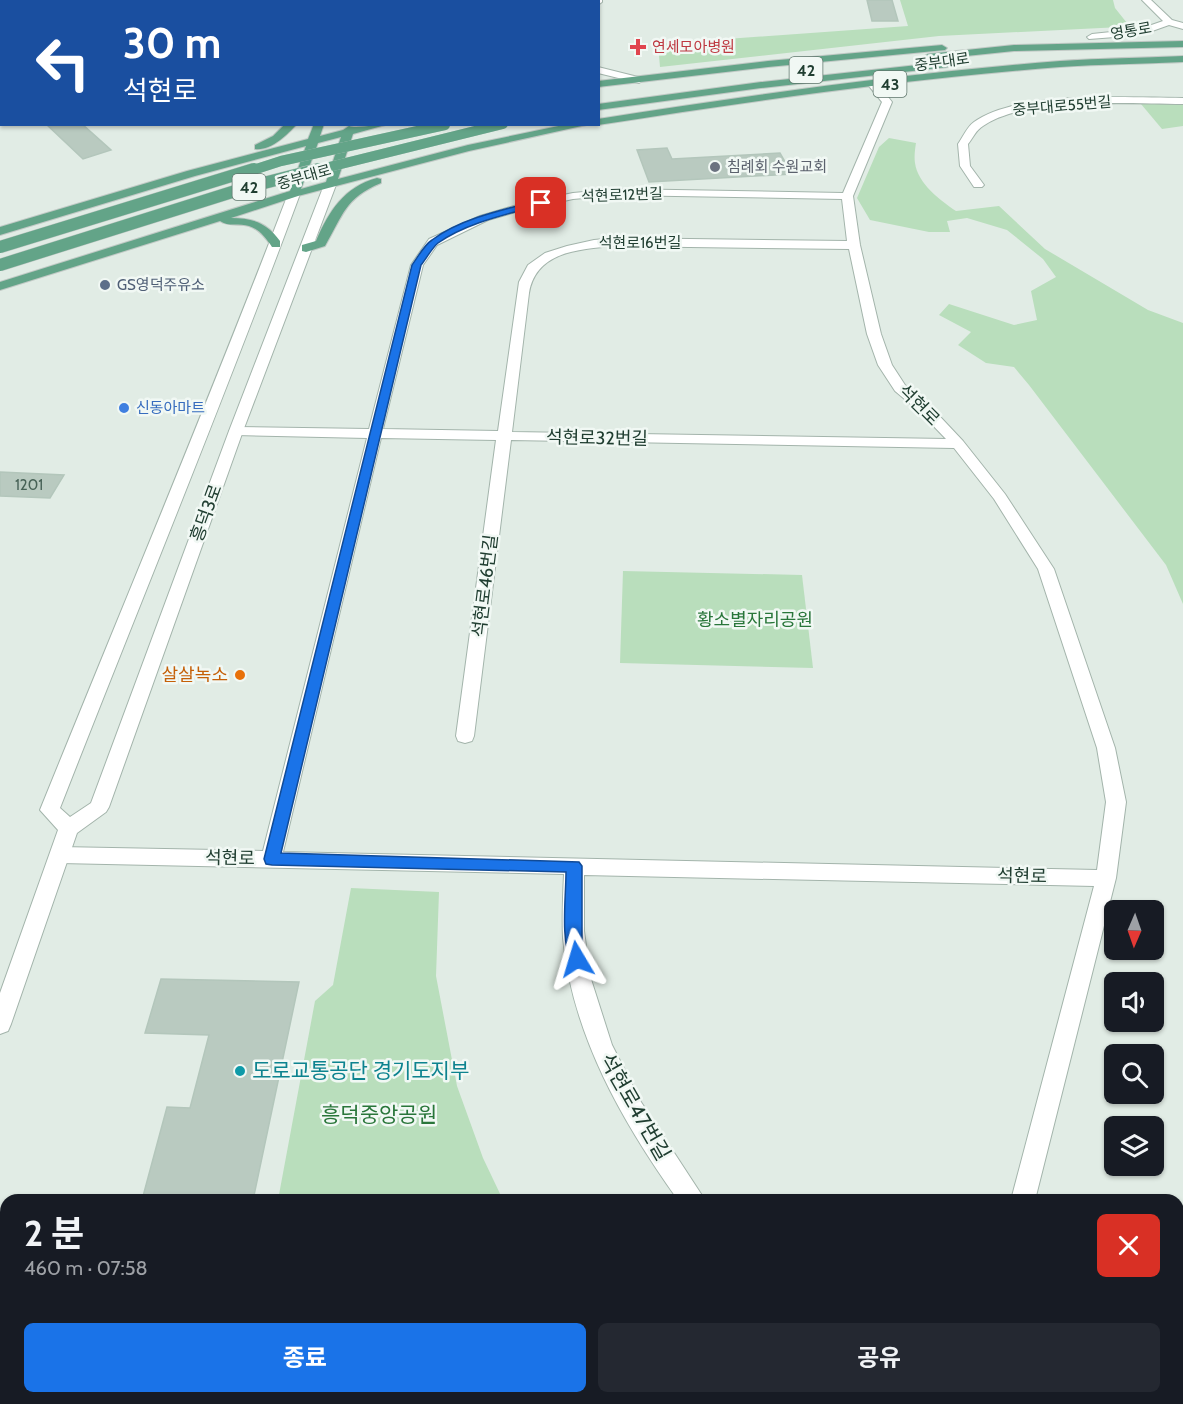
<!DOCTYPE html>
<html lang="ko">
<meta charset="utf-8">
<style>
:root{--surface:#171b24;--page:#242831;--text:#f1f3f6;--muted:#9ea1a6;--accent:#1a73e8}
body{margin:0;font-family:Cabin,"Noto Sans KR",sans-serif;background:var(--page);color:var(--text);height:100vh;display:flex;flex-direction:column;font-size:22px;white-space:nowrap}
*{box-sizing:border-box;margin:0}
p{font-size:20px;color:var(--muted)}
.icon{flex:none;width:33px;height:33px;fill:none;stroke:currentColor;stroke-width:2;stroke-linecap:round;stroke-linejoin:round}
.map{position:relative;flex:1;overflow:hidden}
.sheet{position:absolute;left:0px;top:1194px;width:1184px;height:210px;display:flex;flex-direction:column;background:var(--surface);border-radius:18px 18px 0 0;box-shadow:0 2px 4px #0004}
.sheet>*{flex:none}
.top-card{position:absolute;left:0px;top:0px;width:600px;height:126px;box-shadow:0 2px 4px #0004;background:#1a4fa0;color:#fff;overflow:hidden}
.needle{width:39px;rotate:182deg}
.tools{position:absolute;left:1104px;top:900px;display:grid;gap:12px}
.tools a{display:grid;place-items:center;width:60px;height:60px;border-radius:9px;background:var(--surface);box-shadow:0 2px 4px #0004;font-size:30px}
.pin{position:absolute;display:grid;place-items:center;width:51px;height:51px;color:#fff;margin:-26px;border-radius:12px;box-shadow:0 3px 9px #0006}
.me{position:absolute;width:66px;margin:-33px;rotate:353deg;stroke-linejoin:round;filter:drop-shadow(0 0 4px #0008)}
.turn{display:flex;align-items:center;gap:21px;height:126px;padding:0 24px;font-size:27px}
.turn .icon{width:78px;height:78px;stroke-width:2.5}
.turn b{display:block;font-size:42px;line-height:51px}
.round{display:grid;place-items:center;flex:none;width:63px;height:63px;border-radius:9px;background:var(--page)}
.headline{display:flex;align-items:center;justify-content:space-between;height:102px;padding:0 24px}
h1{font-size:36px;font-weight:700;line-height:45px}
.primary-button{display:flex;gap:12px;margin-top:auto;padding:12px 24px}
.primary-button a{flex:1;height:69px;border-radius:9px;background:var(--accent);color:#fff;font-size:24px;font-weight:700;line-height:69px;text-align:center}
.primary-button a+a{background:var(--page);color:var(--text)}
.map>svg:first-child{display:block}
.green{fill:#b9debc}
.building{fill:#b9cac0;stroke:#b3c6bb;stroke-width:1.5}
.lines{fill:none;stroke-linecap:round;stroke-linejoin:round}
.minor-casing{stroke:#a3b4ab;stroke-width:2}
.tertiary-casing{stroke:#a3b4ab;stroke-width:2}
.primary-casing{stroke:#c1c9c5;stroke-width:2}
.minor{fill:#fff;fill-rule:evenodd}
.tertiary{fill:#fff;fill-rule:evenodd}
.primary{fill:#63a488;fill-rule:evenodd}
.primary-bridge-far1-casing{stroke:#c1c9c5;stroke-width:10;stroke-linecap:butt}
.primary-bridge-casing{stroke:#c1c9c5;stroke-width:13;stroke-linecap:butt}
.primary-bridge-far1{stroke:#63a488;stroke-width:10}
.primary-bridge{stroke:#63a488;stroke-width:12}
.route{fill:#1a73e8;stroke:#114b97;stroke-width:1.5}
.health-dot{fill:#e0444e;stroke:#f1f8f4;stroke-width:2}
.worship-dot{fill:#6b7280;stroke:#f1f8f4;stroke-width:2}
.service-dot{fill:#5c6f8a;stroke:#f1f8f4;stroke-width:2}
.shop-dot{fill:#3f7fe0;stroke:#f1f8f4;stroke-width:2}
.food-dot{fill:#e8710a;stroke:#f1f8f4;stroke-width:2}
.culture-dot{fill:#0f9aa8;stroke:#f1f8f4;stroke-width:2}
.labels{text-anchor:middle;stroke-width:5;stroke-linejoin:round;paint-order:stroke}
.far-street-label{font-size:15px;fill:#203e31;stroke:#f1f8f4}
.far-health-label{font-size:15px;fill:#be3a42;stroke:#f1f8f4;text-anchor:start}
.far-worship-label{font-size:15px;fill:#5b616d;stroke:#f1f8f4;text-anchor:start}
.far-service-label{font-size:15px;fill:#4e5e75;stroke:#f1f8f4;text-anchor:start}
.far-shop-label{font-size:15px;fill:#366cbe;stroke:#f1f8f4;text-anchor:start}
.number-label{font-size:15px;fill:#466155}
.shield{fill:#f1f8f4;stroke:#5f766c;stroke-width:1.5}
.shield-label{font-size:16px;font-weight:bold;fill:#203e31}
.street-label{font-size:18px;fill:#203e31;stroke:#f1f8f4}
.park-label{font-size:18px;fill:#29763a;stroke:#f1f8f4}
.food-label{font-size:18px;fill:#c56008;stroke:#f1f8f4;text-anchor:end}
.near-culture-label{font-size:21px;fill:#0d838f;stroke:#f1f8f4;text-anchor:start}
.near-street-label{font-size:21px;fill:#203e31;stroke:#f1f8f4}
.near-park-label{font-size:21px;fill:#29763a;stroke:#f1f8f4}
</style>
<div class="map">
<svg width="1183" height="1404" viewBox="0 0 1183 1404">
<rect width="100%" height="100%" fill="#e1ece5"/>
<g class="green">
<path d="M 900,0 L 1113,0 L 1115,8 L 1127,23 L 1121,27 L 939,36 L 660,67 L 658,44 L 908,26 Z"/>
<path d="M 1183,103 L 1183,126 L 1162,129 L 1141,104 Z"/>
<path d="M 889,138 L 916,143 C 915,149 914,157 915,163 C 918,184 940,200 956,211 L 999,206 L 1045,249 L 1148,310 L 1183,323 L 1183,604 L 1166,565 L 1029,385 L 1014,367 L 986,363 L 958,345 L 971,332 L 939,315 L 949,304 L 1014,325 L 1037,320 L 1031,291 L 1056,277 L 1043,259 L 1007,230 L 967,218 L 947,221 L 950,232 L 929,232 L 870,220 L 857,198 L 879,147 Z"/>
<path d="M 623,571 L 802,575 L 813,668 L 620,663 Z"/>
<path d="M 351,888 L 439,892 L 436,976 L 457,1086 L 483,1158 L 503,1200 L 278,1200 L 315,1001 L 333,985 Z"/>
<path d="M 1183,1249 L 1183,1404 L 1120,1404 L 1122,1398 L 1178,1398 L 1178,1262 Z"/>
<path d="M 0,1282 L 6,1282 L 6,1398 L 649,1398 L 655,1404 L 0,1404 Z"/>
</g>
<g class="building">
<path d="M 867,0 L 892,0 L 898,21 L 872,21 Z"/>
<path d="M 46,124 L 82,124 L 111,150 L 83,159 Z"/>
<path d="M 667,148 L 672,159 L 780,153 L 792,174 L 649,182 L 637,150 Z"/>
<path d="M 0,472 L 64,475 L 50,498 L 0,496 Z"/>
<path d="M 161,979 L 299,982 L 253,1200 L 142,1200 L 167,1107 L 190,1108 L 209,1035 L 145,1033 Z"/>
</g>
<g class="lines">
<defs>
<g id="minor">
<path d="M 488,0 L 496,0 L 487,2 Z"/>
<path d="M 594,0 L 602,0 L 602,2 L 598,5 L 598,2 Z"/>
<path d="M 598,67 L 642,78 L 644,80 L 639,83 L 598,73 Z"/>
<path d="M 874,83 L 878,84 L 892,102 L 853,196 L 860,245 L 881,334 L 892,365 L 905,385 L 930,406 L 963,441 L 1005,494 L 1054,569 L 1115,748 L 1126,802 L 1116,878 L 1035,1200 L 1011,1200 L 1094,886 L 584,875 L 584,931 L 590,976 L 612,1045 L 641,1102 L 705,1200 L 678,1200 C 623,1123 572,1035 563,938 C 562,917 563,896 564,874 L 60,863 L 53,861 L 50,855 L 53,849 L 60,847 L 263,851 L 367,438 L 236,435 L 229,431 L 236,427 L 369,429 L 411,265 L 429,239 L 480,216 L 524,203 L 573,193 L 617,189 L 843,193 L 882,102 L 869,86 ZM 617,195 L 842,199 L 847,241 L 615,238 L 594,240 L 567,246 L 545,253 L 528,265 L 519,282 L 498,431 L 383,429 L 423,265 L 437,245 L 488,220 L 526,209 L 573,199 ZM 615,246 L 849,249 L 867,334 L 878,365 L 895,391 L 920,412 L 946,439 L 512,432 L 529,293 C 536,251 580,249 615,246 ZM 381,438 L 496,440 L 456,736 L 458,741 L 465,743 L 472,741 L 474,736 L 511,440 L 954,448 L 994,499 L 1038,569 L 1097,748 L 1106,802 L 1097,870 L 283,852 Z"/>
<path d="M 1183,98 L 1183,104 C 1130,104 1026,96 983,126 C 976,130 973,138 968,144 L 970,166 L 984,185 L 982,187 L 974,187 L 960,166 L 958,144 C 963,137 967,127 974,122 C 1018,90 1129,98 1183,98 Z"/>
</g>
<g id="tertiary">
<path d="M 1142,0 L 1151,0 L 1172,20 L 1183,23 L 1183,29 L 1169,25 L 1141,35 L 1089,39 L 1087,37 L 1092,34 L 1140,29 L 1163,21 Z"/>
<rect x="0" y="15" width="2" height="6"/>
<path d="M 330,182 L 336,185 L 243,431 L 109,807 L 106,812 L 77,833 L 11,1024 L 8,1031 L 0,1034 L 0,993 L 58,830 L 40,810 C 123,605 209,401 288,194 L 290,192 L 298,192 L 300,194 C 224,400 140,603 60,808 L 70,817 L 91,803 L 229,431 L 324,185 Z"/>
</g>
<g id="primary">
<path d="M 361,0 L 369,0 L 360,2 Z"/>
<path d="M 398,0 L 406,0 L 397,2 Z"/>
<path d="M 1183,41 L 1183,47 L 1014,51 L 928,60 L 923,57 L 928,54 L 1014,45 Z"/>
<path d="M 942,45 L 947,48 L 945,50 L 768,67 L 598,87 L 598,81 L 768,61 Z"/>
<path d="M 1183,56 L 1183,62 C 1142,64 1101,64 1060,67 C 905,79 751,101 598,125 L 596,124 L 598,124 L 598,119 C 751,95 906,73 1060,61 C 1101,58 1142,58 1183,56 Z"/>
<path d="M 945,62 L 948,63 L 948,67 L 761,88 L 598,110 L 598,104 L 761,82 Z"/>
<path d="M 285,124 L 297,124 C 287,135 271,151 255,149 L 255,145 L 273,136 Z"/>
<path d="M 314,124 L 324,124 L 320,136 L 343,130 L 349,126 C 356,129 379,124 389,124 L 353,134 L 338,179 L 468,145 L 568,124 L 591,124 L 469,151 L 298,196 L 231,218 C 253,218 267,223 280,241 L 280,247 L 272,247 C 266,238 259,229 249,226 C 240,223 228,227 220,221 L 0,290 L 0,282 L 290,191 L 306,146 L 195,176 L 0,235 L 0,227 L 187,171 L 308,139 ZM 341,137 L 326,182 L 301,189 L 318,143 Z"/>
<path d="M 377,178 L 381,179 L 381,183 C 345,198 343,215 325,246 L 306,252 L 302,251 L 302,245 L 316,241 C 329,211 344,187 377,178 Z"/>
</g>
</defs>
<use href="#minor" class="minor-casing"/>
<use href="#tertiary" class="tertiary-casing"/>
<use href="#primary" class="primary-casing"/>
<use href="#minor" class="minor"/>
<use href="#tertiary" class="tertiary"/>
<use href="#primary" class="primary"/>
<defs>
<g id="primary-bridge-far1">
<path d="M 250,171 L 281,161 L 445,125"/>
<path d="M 313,171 L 503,124"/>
</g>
<g id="primary-bridge">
<path d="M 0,247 L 254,169"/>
<path d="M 0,265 L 248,187 L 319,169"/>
</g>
</defs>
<use href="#primary-bridge-far1" class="primary-bridge-far1-casing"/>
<use href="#primary-bridge" class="primary-bridge-casing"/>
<use href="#primary-bridge-far1" class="primary-bridge-far1"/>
<use href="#primary-bridge" class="primary-bridge"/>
</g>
<path class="route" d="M 541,200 L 545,203 L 544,204 C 509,214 468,222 438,243 C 432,248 426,259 421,265 L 281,853 L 579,862 L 582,866 L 582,939 L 585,959 L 583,964 L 577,966 L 572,964 C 560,941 566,898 566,872 L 272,865 L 266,864 L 264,859 L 412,265 C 418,257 424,245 432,240 C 461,218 506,209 541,200 Z"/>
<path class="health-dot" d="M635 38h6v6h6v6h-6v6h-6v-6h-6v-6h6z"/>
<circle class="worship-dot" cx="715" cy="167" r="6"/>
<circle class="service-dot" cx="105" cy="285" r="6"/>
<circle class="shop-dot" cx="124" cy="408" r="6"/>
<circle class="food-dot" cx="240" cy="675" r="6"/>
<circle class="culture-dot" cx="240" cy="1071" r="6"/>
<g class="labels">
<g class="far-street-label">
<text transform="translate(1131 31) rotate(-10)" y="5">영통로</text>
<text transform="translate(942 62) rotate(-8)" y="5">중부대로</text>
<text transform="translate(1062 106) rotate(-5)" y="5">중부대로55번길</text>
<text transform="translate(304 177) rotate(-16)" y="5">중부대로</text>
<text transform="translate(622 195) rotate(-2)" y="5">석현로12번길</text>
<text x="640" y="248">석현로16번길</text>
</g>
<g class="far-health-label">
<text x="652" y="52">연세모아병원</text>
</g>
<g class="far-worship-label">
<text x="727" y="172">침례회 수원교회</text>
</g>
<g class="far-service-label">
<text x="117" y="290">GS영덕주유소</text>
</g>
<g class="far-shop-label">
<text x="136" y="413">신동아마트</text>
</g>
<g class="number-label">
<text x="29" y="490">1201</text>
</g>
<g class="shield">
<rect x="789.5" y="57" width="33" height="26" rx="4.5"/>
<rect x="873.5" y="71" width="33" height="26" rx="4.5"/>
<rect x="232.5" y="174" width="33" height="26" rx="4.5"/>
</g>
<g class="shield-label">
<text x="806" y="76">42</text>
<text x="890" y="90">43</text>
<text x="249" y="193">42</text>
</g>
<g class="street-label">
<text transform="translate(919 405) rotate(45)" y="6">석현로</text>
<text transform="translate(597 438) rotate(1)" y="6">석현로32번길</text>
<text transform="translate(206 513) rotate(-70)" y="6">흥덕3로</text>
<text transform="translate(485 586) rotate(-83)" y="6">석현로46번길</text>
<text transform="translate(230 858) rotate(1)" y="6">석현로</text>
<text transform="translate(1022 876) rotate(1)" y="6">석현로</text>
</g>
<g class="park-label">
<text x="755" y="626">황소별자리공원</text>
</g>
<g class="food-label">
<text x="228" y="681">살살녹소</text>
</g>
<g class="near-culture-label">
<text x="252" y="1078">도로교통공단 경기도지부</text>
</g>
<g class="near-street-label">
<text transform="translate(635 1107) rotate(60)" y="7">석현로47번길</text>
</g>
<g class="near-park-label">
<text x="379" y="1122">흥덕중앙공원</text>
</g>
</g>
</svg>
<div class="tools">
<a><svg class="needle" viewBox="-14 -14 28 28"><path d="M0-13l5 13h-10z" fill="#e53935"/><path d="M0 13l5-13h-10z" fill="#9ea1a6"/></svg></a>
<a><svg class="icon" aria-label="sound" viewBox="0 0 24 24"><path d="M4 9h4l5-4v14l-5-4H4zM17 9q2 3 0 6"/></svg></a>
<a><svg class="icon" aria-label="search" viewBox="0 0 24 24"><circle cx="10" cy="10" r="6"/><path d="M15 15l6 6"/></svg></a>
<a><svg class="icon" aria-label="layers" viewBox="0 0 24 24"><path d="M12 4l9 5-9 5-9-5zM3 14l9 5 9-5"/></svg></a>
</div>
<div class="pin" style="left:541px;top:203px;background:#d93025"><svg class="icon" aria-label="arrive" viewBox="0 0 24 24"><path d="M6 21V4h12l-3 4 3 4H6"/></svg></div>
<svg class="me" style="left:577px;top:959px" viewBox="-20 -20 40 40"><path d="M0-17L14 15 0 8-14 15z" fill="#1a73e8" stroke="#fff" stroke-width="4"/></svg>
<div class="top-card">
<div class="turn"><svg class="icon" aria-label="left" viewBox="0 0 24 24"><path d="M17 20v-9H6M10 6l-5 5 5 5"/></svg><div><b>30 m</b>석현로</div></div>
</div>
<section class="sheet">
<div class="headline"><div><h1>2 분</h1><p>460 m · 07:58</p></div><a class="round" style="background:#d93025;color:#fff"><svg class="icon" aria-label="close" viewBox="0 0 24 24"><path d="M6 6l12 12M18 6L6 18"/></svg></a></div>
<div class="primary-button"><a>종료</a><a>공유</a></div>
</section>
</div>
